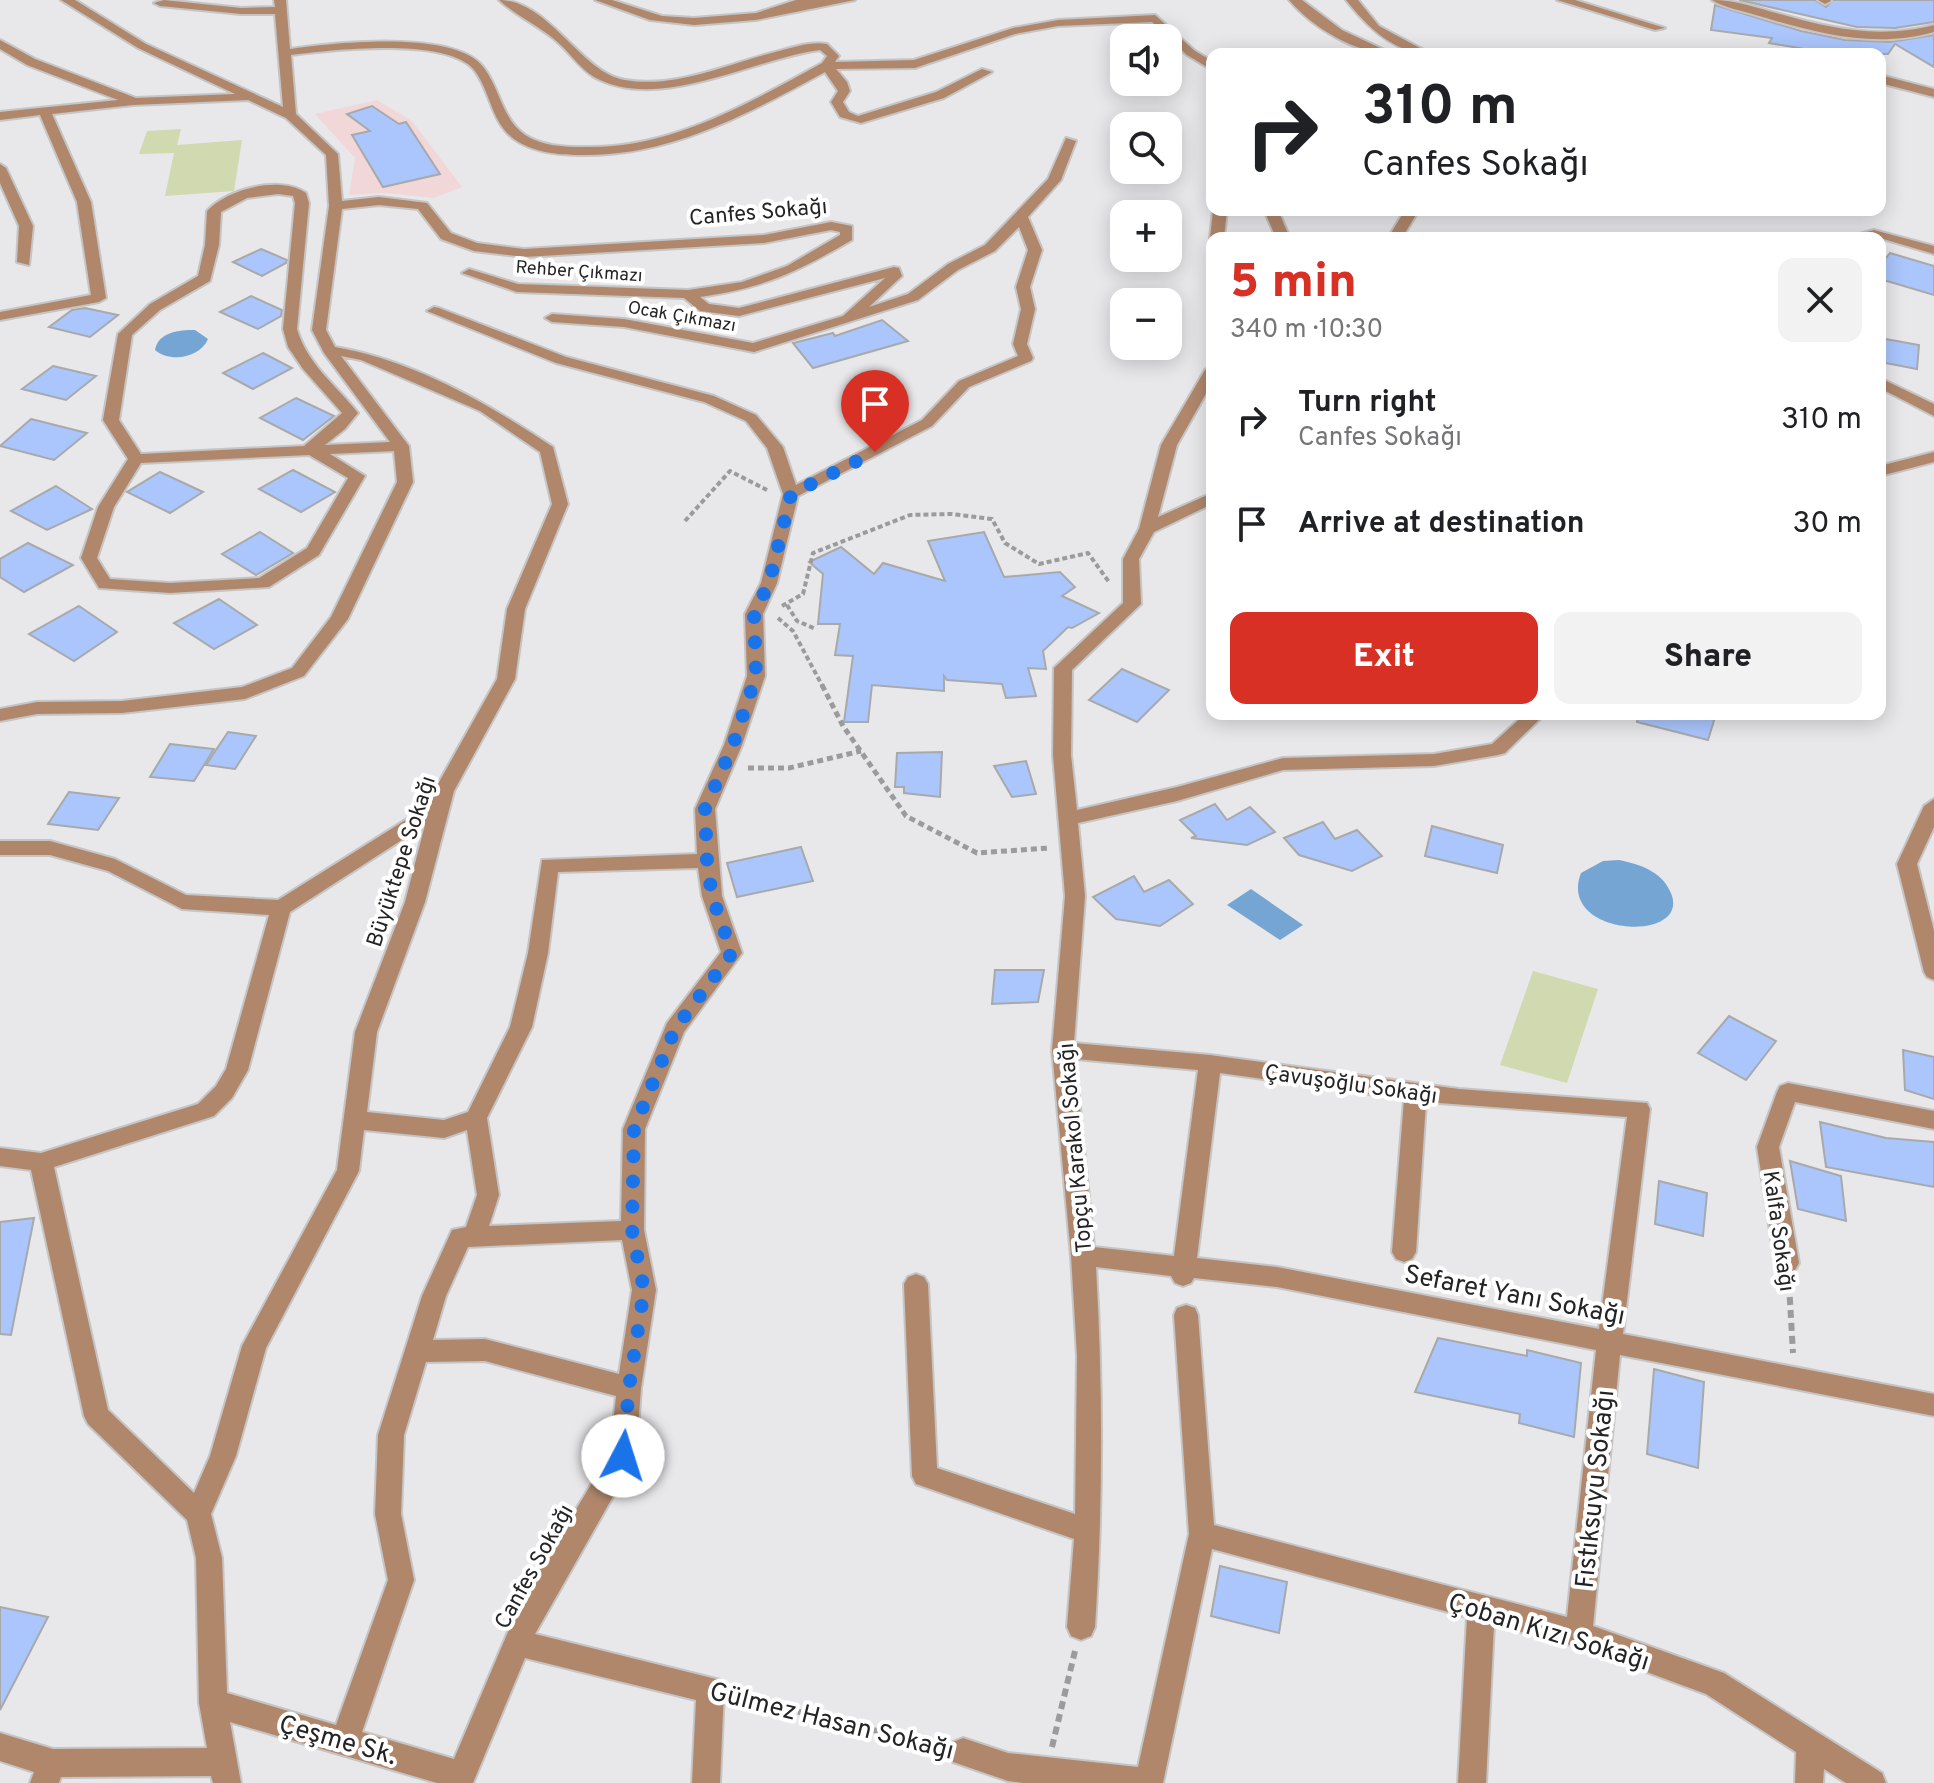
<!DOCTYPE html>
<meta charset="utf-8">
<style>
:root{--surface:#fff;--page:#f2f2f2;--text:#202124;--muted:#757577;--accent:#d93025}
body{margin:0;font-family:Overpass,sans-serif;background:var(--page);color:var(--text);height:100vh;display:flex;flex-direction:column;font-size:30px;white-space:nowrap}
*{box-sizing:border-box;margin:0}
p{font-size:26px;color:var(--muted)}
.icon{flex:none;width:44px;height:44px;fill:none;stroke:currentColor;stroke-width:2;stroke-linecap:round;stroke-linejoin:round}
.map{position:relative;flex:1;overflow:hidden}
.drawer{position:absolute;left:1206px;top:232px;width:680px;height:488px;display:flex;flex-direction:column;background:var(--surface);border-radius:16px;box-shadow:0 4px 20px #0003}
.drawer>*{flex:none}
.hud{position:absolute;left:1206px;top:48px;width:680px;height:168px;border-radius:16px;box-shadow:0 4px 20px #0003;background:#fff;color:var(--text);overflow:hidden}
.tools{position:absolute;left:1110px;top:24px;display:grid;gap:16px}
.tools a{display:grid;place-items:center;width:72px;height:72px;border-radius:16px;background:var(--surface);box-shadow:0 4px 20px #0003;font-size:40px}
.pin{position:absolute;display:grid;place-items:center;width:68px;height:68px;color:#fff;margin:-82px -34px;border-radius:50% 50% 50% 0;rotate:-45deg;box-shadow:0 0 8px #0007}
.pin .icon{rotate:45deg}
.me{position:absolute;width:88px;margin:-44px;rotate:5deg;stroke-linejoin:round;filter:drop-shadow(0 0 6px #0008)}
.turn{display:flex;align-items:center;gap:28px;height:168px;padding:0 24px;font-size:36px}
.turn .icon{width:104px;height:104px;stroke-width:2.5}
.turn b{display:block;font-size:56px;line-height:68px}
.round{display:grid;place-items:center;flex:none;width:84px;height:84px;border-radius:16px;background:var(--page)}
.headline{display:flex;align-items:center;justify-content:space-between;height:136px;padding:0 24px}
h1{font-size:48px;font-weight:800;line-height:60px;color:var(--accent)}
.cta{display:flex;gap:16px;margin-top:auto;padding:16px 24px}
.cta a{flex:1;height:92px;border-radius:16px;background:var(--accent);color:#fff;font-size:32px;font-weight:800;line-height:92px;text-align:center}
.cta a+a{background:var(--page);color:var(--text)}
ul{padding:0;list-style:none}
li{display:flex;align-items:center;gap:24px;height:104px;padding:0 24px}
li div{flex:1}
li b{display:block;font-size:30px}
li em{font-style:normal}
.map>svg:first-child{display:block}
.education{fill:#f2d7d9}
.green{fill:#d0d9b0}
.water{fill:#75a5d2}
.building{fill:#abc6fd;stroke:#a8a9aa;stroke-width:2}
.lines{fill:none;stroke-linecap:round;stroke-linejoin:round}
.minor-casing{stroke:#c5c5c6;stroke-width:4}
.path-far2{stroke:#9b9b9c;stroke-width:4;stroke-dasharray:5 3;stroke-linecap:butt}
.path-far1{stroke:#9b9b9c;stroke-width:5;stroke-dasharray:6 4;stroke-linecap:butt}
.path{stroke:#9b9b9c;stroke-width:6;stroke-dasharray:8 5;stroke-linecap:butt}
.minor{fill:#b0876b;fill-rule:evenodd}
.route{stroke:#1a73e8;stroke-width:14;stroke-dasharray:0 25.2}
.labels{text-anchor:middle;stroke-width:8;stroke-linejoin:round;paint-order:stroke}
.far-street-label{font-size:18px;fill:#242424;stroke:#fff}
.street-label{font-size:22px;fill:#242424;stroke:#fff}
.near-street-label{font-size:26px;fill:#242424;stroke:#fff}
</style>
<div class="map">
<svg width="1934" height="1783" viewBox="0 0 1934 1783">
<rect width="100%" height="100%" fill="#e8e8ea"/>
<path class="education" d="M 377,100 L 412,121 L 462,187 L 434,198 L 386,193 L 349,195 L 355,158 L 315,114 Z"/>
<g class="green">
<path d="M 181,129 L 177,145 L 242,140 L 234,191 L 165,196 L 174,153 L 139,154 L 147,131 Z"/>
<path d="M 1533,971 L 1598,989 L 1567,1083 L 1500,1065 Z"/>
</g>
<g class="water">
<path d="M 195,330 L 208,339 C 200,358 170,363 155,350 C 158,332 179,330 195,330 Z"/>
<path d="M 1619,860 C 1639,864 1661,871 1670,891 C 1696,944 1556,938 1581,873 L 1603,861 Z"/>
<path d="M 1251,889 L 1303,925 L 1280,940 L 1227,905 Z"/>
</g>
<g class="building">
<path d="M 1739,0 L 1815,0 L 1826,7 L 1833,0 L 1934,0 L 1934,22 L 1895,28 L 1857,27 Z"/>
<path d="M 1715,5 L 1801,31 L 1845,40 L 1890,42 L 1934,35 L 1934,67 L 1895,44 L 1888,54 L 1834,54 L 1769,43 L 1772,38 L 1711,30 Z"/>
<path d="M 372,106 L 399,124 L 406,122 L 440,174 L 383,187 L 352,135 L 370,131 L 347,114 Z"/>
<path d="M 261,249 L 287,260 L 286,263 L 262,276 L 233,262 Z"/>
<path d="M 1890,253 L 1934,266 L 1934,295 L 1880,279 L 1880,265 Z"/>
<path d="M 251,296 L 282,310 L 281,316 L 258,329 L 220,312 Z"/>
<path d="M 85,308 L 118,315 L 90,337 L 49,327 L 72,310 Z"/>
<path d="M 882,320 L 908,341 L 813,368 L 793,343 L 833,333 L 835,336 Z"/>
<path d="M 1880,338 L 1919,345 L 1917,369 L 1880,362 Z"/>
<path d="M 263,353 L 292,368 L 253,389 L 223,373 Z"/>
<path d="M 53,366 L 96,376 L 66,400 L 22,389 Z"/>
<path d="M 296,398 L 334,416 L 303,440 L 260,418 Z"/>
<path d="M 31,419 L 87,433 L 54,460 L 0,446 Z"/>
<path d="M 293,470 L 335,492 L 301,512 L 259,489 Z"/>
<path d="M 160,472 L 203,492 L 170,513 L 127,492 Z"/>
<path d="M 56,486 L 92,509 L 47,530 L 11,511 Z"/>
<path d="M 260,532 L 293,553 L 256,575 L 222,554 Z"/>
<path d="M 984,532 L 1004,577 L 1060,572 L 1075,587 L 1062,596 L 1099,613 L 1072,628 L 1068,627 L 1043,651 L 1046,669 L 1028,668 L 1036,696 L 1006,698 L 1002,684 L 947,680 L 944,676 L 944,691 L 872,685 L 868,722 L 844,722 L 853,656 L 835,655 L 840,624 L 818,624 L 823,574 L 809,562 L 841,547 L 874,574 L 883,563 L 945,581 L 928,541 Z"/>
<path d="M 28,543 L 73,565 L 24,592 L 0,577 L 0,559 Z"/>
<path d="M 219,599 L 257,625 L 214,649 L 174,623 Z"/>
<path d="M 79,606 L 117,632 L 74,661 L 29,634 Z"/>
<path d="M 1122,669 L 1169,690 L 1137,722 L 1089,700 Z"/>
<path d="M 1638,714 L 1716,714 L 1708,740 L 1637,722 Z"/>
<path d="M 228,732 L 256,736 L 235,769 L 206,765 Z"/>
<path d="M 170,744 L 214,749 L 194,781 L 150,777 Z"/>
<path d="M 942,752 L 940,797 L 904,793 L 904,787 L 895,787 L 897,753 Z"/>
<path d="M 1026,761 L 1036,794 L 1012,797 L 994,766 Z"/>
<path d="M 69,792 L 119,798 L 98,830 L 48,824 Z"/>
<path d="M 1215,804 L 1227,820 L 1250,807 L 1275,832 L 1247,845 L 1191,838 L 1196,836 L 1180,820 Z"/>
<path d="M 1323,822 L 1335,839 L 1357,830 L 1382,856 L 1352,871 L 1299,855 L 1284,838 Z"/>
<path d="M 1432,826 L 1503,845 L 1497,873 L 1425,856 Z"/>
<path d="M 801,847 L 813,881 L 737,897 L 727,863 Z"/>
<path d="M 1134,876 L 1144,892 L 1169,880 L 1193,904 L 1160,926 L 1116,919 L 1093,897 Z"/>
<path d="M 995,970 L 1044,970 L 1038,1002 L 992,1004 Z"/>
<path d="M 1729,1016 L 1776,1041 L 1746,1080 L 1698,1053 Z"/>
<path d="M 1903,1050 L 1934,1057 L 1934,1099 L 1905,1090 Z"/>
<path d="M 1820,1122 L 1886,1138 L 1934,1142 L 1934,1187 L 1826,1167 Z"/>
<path d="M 1790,1161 L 1841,1176 L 1846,1221 L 1798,1209 Z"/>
<path d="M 1659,1181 L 1707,1193 L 1703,1236 L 1655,1224 Z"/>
<path d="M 34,1218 L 11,1335 L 0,1334 L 0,1222 Z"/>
<path d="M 1438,1338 L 1527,1356 L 1527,1350 L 1581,1363 L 1574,1437 L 1519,1423 L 1520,1414 L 1415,1392 Z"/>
<path d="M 1654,1369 L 1704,1382 L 1698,1468 L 1647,1454 Z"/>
<path d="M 1220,1566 L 1287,1582 L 1279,1633 L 1211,1616 Z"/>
<path d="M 0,1607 L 48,1617 L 0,1710 Z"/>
</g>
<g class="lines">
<defs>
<g id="minor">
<path d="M 61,0 L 75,0 L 146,44 L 283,107 L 275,14 L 241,14 L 160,6 L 154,3 L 164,0 L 241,8 L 275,7 L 274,0 L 286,0 L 290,49 C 333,43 456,29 484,68 C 500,89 502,119 525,135 C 542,146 564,147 584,147 C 671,149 747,104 822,63 L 827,56 L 820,50 C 751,59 660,113 594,77 C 579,68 568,50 554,39 C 537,25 515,15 499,0 C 549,0 581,73 625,80 C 676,89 730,63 779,51 C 794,47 812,41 827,44 L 839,56 L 835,62 L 914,60 L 1013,28 L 1058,20 L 1155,15 L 1195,51 L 1212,61 L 1212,70 L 1187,55 L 1152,22 L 1058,26 L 1015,34 L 915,68 L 836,69 L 847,82 L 850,91 L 843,102 L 849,112 L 858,116 L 936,92 L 982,69 L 992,72 L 944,98 L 861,123 L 840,117 L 831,102 L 838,91 L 825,72 C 747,114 670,157 579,155 C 558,155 532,152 514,139 C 491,122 491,93 475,71 C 449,36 330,50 291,55 L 296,114 L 338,154 L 342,201 L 379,197 L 427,203 L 451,233 L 477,243 L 524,249 L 764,235 L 831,222 L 852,226 L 852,240 C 795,273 766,287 700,297 L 709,304 L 739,308 L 894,267 L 899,268 L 902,276 L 869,307 L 908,294 L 948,264 L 985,245 L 1048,179 L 1066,138 L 1076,141 L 1061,180 L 1028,217 L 1042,250 L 1030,287 L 1035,309 L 1027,344 L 1033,358 L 1031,361 L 969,387 L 932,426 L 798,496 L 777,583 L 763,614 L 765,676 L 742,745 L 715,809 L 722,896 L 742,953 L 684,1032 L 645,1129 L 644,1230 L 656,1290 L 641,1388 L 636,1456 L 535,1634 L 720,1680 L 724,1690 L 720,1783 L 692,1783 L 696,1700 L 525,1658 L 473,1783 L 437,1783 L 230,1722 L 241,1783 L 213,1783 L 211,1776 L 61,1777 L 59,1783 L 30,1783 L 34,1772 L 0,1761 L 0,1733 L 53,1749 L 207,1748 L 199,1703 L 196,1558 L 187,1520 L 88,1424 L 84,1416 L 31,1170 L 0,1166 L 0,1148 L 41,1153 L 198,1104 L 216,1086 L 226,1069 L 269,915 L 182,909 L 108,871 L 50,855 L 0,855 L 0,841 L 50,841 L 115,859 L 186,895 L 278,900 L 431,804 L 434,791 L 497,679 L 507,609 L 552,504 L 540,452 L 480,411 L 361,360 L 341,356 L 409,446 L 413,482 L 348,619 L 304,676 L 245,699 L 122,713 L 37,714 L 0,721 L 0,709 L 37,702 L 122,701 L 242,687 L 292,668 L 331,617 L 397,482 L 394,451 L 330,454 L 365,476 L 319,555 L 269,587 L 170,593 L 99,588 L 81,558 L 98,507 L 128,459 L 103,420 L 118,334 L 150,304 L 198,276 L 205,245 L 207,211 C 227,189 280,175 306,193 L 309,203 L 297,329 C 307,364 336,385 358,413 L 345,429 L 325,445 L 390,442 L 324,353 L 312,330 L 329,206 L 326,155 L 286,118 L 248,100 L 133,105 L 52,114 L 91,202 L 106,298 L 99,302 L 0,320 L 0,312 L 91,295 L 77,202 L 40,115 L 0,120 L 0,112 L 118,100 L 27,65 L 0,49 L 0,40 L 35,59 L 136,98 L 235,94 L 138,48 ZM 278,194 L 293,196 L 295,203 L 283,329 L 288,347 L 303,369 L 342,413 L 304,446 L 141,454 L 119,420 L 132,335 L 160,310 L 210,281 L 219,245 L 221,212 L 247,198 ZM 379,205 L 418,209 L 441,239 L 474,251 L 524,257 L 764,243 L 831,230 L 840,232 L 840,235 L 787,266 L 742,282 L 688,290 L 518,284 L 469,269 L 462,273 L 517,292 L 684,298 L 700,311 L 739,316 L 885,278 L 843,316 L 753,343 L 624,319 L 552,314 L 545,318 L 552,322 L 624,327 L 754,352 L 918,300 L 958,270 L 995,251 L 1019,227 L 1028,250 L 1016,287 L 1021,309 L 1013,344 L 1018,356 L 959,381 L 922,420 L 796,485 L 783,447 L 756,415 L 714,396 L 566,357 L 439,308 L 434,307 L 427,311 L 556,363 L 704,402 L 746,421 L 767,448 L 783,494 L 761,583 L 745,614 L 747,676 L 724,745 L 695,809 L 697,854 L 542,860 L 528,953 L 510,1027 L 468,1112 L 444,1120 L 367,1112 L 377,1032 L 425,902 L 454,791 L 515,679 L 525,609 L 568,504 L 553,447 C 487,403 413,360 335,347 L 326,330 L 342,209 ZM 309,455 L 348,478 L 307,548 L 259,578 L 170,583 L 110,579 L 97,558 L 114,507 L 141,463 ZM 425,825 L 405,902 L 355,1032 L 337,1170 L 242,1346 L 210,1456 L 194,1493 L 108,1410 L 54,1167 L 214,1116 L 232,1098 L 248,1070 L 290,912 ZM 698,868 L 702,896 L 721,952 L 667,1023 L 623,1129 L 621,1221 L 489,1226 L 499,1195 L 487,1118 L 532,1027 L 548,953 L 558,872 ZM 364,1130 L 444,1138 L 467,1130 L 477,1195 L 466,1227 L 452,1230 L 422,1296 L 378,1435 L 375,1514 L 388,1580 L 336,1725 L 227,1693 L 222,1558 L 211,1514 L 236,1456 L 266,1348 L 359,1171 ZM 622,1240 L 632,1290 L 619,1374 L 485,1339 L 433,1340 L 446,1296 L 468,1247 ZM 485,1361 L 616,1396 L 610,1453 L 522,1599 L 454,1759 L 362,1732 L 414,1580 L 401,1514 L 404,1435 L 426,1362 Z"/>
<path d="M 595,0 L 612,0 L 662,16 L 694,18 L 756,13 L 796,0 L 855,0 L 756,20 L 694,25 L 650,20 Z"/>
<path d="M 1289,0 L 1302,0 L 1342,30 L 1393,54 C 1356,54 1313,28 1289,0 Z"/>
<path d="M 1346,0 L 1358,0 L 1379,26 L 1431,54 C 1395,54 1367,27 1346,0 Z"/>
<path d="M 1557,0 L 1575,0 L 1665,28 L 1655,30 Z"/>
<path d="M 1712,0 C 1736,0 1757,8 1780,14 C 1832,29 1881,39 1934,25 L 1934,32 C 1875,49 1816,33 1759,16 C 1744,11 1724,8 1712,0 Z"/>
<path d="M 1818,0 L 1830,0 L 1831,1 L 1825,4 Z"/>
<path d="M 1880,75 L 1934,89 L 1934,97 L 1880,83 Z"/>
<path d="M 0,164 L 6,168 L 33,226 L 29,265 L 17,262 L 19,226 L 0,183 Z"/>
<path d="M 1213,210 L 1227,210 L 1224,238 L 1212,238 L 1212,241 L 1210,238 Z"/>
<path d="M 1264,210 L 1278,210 L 1290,238 L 1276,238 Z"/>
<path d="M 1405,210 L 1419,210 L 1405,233 L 1408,238 L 1394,238 L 1391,233 Z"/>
<path d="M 1874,230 L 1934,246 L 1934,254 L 1880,238 L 1845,238 Z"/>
<path d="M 1212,366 L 1212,383 L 1177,445 L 1158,517 L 1212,493 L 1212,504 L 1154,532 L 1139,559 L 1141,604 L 1072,670 L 1071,755 L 1077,810 L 1177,787 L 1283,758 L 1434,754 L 1492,744 L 1525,714 L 1545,714 L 1505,753 L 1498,755 L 1434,766 L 1283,770 L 1177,801 L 1078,823 L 1085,896 L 1074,1043 L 1210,1055 L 1459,1089 L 1647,1103 L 1650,1109 L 1623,1334 L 1934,1394 L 1934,1416 L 1620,1355 L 1593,1626 L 1724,1673 L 1882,1773 L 1886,1783 L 1846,1783 L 1824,1769 L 1823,1783 L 1795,1783 L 1796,1752 L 1706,1694 L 1579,1647 L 1494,1625 L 1486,1783 L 1458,1783 L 1467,1617 L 1212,1549 L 1163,1783 L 1023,1783 L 1008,1781 L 953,1762 L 949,1752 L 953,1742 L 963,1738 L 1008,1753 L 1138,1767 L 1189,1534 L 1174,1315 L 1177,1308 L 1186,1305 L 1195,1308 L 1198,1315 L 1214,1525 L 1567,1617 L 1596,1350 L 1277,1287 L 1194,1278 L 1191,1283 L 1183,1286 L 1175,1283 L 1171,1276 L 1096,1267 C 1103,1387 1103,1507 1095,1627 L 1091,1636 L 1081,1640 L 1071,1636 L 1067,1627 L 1074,1539 L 916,1484 L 912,1476 L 904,1284 L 908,1277 L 916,1274 L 924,1277 L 928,1284 L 937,1468 L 1075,1514 L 1077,1356 L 1071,1256 L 1052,1050 L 1065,896 L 1053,755 L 1054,668 L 1123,603 L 1123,559 L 1139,529 L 1161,445 L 1205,370 ZM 1075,1059 L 1198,1070 L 1174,1256 L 1094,1247 ZM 1220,1073 L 1404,1099 L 1392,1252 L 1396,1259 L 1404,1262 L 1412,1259 L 1416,1252 L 1426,1102 L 1627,1117 L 1599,1329 L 1277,1267 L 1197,1258 Z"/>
<path d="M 1880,378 L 1934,404 L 1934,416 L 1880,388 Z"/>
<path d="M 1934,452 L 1934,462 L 1880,476 L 1880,466 Z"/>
<path d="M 1934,799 L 1934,827 L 1917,864 L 1934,931 L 1934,980 L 1927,977 L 1924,972 L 1897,864 L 1924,806 Z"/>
<path d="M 1788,1083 L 1934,1111 L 1934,1129 L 1795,1102 L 1779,1147 L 1799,1263 L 1795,1270 L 1787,1273 L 1779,1270 L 1775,1263 L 1757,1147 L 1777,1092 L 1780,1086 Z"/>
</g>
</defs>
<use href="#minor" class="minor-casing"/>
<g class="path-far2">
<path d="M 685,521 L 730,471 L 767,490"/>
<path d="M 787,605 L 797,621 L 816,629"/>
<path d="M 782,606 L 803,594 L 813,553 L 910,515 L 952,514 L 992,519 L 1005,543 L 1039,564 L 1088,553 L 1109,582"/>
<path d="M 778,618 L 793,631 L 823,687"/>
</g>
<g class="path-far1">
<path d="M 822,685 L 843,726 L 906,816 L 977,853 L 1049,848"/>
<path d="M 748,768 L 789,768 L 861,751"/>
</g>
<g class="path">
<path d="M 1789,1284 L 1793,1353"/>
<path d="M 735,1696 L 938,1746"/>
<path d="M 1052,1747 L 1075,1651"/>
</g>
<use href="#minor" class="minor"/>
</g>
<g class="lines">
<path class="route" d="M 623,1456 L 629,1388 L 644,1290 L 632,1230 L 634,1129 L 675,1029 L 732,953 L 712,896 L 707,861 L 705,809 L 733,745 L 756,676 L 754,614 L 769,583 L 791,494 L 875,452"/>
</g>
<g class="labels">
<g class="far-street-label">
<text transform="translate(579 271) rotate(4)" y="6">Rehber Çıkmazı</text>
<text transform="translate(682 316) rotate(10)" y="6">Ocak Çıkmazı</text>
</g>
<g class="street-label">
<text transform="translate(758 211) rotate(-5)" y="8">Canfes Sokağı</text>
<text transform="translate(400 861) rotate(-72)" y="8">Büyüktepe Sokağı</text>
<text transform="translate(1351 1083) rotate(8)" y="8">Çavuşoğlu Sokağı</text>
<text transform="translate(1074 1148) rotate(-95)" y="8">Topçu Karakol Sokağı</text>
<text transform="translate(1780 1231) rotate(82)" y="8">Kalfa Sokağı</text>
<text transform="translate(533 1566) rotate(-61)" y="8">Canfes Sokağı</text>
</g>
<g class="near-street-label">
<text transform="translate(1515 1294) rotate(11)" y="9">Sefaret Yanı Sokağı</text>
<text transform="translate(1594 1489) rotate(-84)" y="9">Fıstıksuyu Sokağı</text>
<text transform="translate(1549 1631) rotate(17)" y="9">Çoban Kızı Sokağı</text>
<text transform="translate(832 1720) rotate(14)" y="9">Gülmez Hasan Sokağı</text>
<text transform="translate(338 1739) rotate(16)" y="9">Çeşme Sk.</text>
</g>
</g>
</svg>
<div class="tools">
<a><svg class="icon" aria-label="sound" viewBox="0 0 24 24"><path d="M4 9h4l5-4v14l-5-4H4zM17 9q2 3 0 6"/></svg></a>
<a><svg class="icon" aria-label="search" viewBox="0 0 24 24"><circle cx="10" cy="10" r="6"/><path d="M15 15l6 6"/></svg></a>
<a>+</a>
<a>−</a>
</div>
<div class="pin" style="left:875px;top:452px;background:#d93025"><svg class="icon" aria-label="arrive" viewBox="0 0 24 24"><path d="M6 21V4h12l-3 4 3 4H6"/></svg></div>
<svg class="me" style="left:623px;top:1456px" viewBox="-20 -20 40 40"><circle r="19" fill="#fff"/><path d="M0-13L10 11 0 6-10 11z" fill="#1a73e8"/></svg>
<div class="hud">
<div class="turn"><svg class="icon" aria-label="right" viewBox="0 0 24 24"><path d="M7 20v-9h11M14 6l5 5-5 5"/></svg><div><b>310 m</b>Canfes Sokağı</div></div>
</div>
<section class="drawer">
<div class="headline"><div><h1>5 min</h1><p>340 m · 10:30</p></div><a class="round"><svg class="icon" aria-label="close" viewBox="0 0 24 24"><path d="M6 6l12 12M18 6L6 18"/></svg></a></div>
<ul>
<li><svg class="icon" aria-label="right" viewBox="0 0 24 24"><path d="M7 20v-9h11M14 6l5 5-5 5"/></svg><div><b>Turn right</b><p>Canfes Sokağı</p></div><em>310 m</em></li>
<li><svg class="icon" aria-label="arrive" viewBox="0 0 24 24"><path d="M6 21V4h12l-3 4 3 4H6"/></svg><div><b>Arrive at destination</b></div><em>30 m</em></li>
</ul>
<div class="cta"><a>Exit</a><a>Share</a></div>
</section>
</div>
